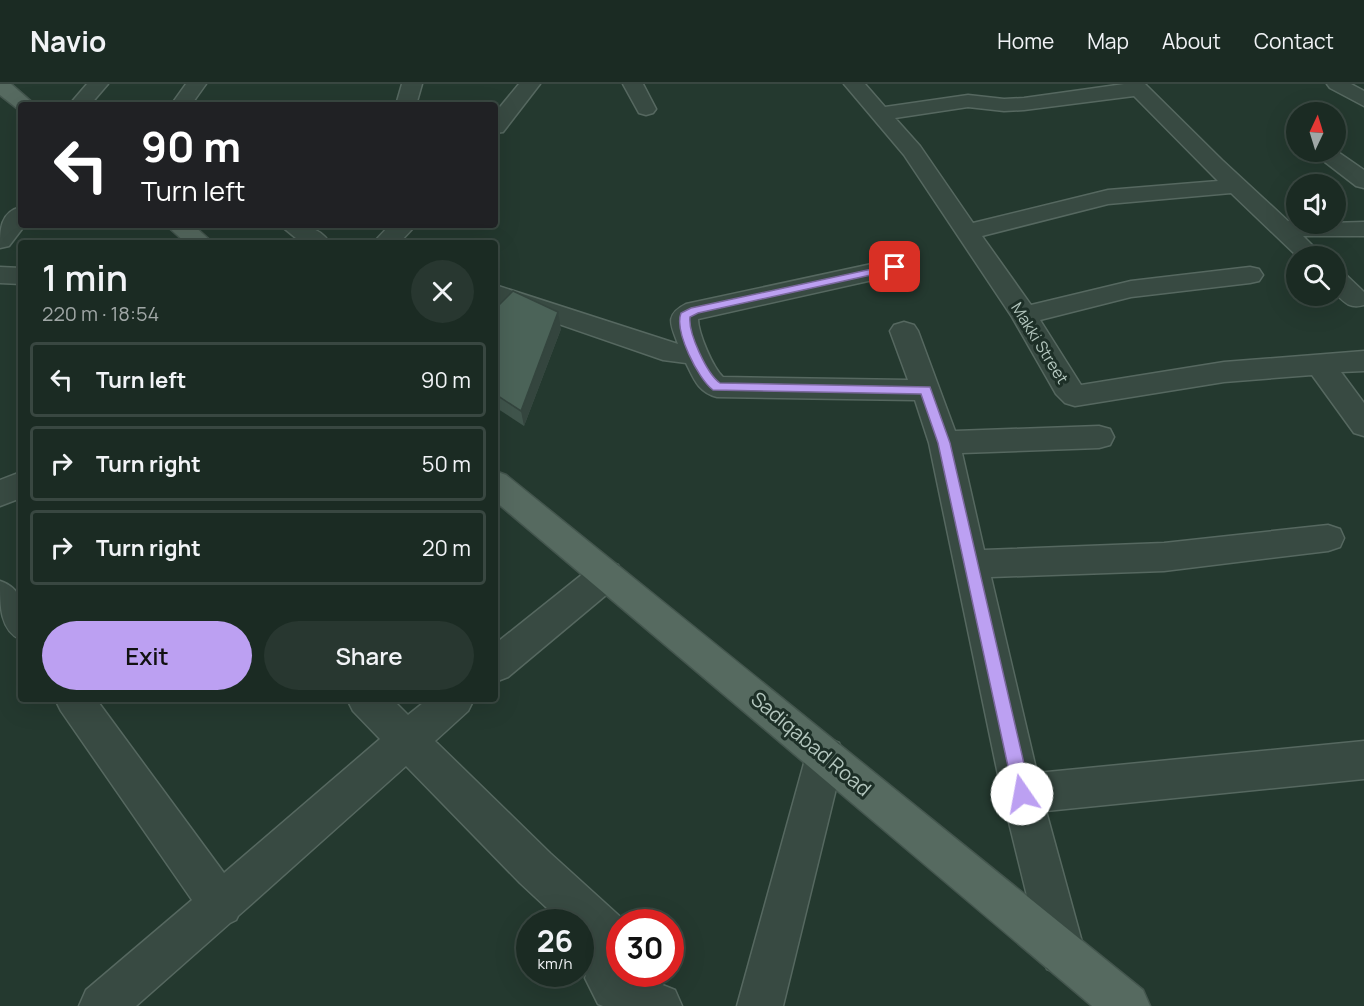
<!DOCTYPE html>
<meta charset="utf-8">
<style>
:root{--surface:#1b2b23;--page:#283730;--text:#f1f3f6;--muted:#a0a7a6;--line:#394741;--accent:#bca0f2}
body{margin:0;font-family:Manrope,sans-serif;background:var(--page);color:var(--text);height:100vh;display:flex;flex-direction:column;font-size:22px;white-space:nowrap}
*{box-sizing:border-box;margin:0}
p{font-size:20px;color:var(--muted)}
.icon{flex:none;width:33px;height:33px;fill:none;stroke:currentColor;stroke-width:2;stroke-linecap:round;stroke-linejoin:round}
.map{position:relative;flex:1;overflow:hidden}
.side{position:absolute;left:18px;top:156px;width:480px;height:462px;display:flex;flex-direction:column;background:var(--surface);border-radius:6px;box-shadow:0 6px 24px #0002,0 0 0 2px var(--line)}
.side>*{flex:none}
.guide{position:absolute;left:18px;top:18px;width:480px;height:126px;border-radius:6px;box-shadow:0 6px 24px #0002,0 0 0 2px var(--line);background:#202124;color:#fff;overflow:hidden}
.needle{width:39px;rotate:4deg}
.fabs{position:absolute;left:1286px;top:18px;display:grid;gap:12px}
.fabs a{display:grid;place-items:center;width:60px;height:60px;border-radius:50%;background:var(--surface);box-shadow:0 6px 24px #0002,0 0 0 2px var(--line);font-size:30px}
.speed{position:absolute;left:516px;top:825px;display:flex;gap:12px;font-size:30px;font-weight:700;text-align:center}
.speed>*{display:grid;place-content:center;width:78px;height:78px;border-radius:50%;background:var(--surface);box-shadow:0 6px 24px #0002,0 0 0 2px var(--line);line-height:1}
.speed small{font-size:15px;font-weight:400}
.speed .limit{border:9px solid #d22;background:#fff;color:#111}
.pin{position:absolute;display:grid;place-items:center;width:51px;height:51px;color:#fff;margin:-26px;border-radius:12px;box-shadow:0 3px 9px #0006}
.me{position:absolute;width:66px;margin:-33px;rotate:348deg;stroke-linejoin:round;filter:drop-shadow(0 0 4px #0008)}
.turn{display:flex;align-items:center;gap:21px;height:126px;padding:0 24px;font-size:27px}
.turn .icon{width:78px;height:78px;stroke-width:2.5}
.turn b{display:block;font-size:42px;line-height:51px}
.round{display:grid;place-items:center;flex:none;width:63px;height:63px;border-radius:32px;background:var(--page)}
.summary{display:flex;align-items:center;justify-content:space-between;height:102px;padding:0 24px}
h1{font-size:36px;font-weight:600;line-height:45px}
.cta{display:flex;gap:12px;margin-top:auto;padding:12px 24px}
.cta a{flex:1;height:69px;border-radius:36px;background:var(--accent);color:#111;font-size:24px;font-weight:600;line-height:69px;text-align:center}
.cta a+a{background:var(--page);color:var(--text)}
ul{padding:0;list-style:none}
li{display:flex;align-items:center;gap:18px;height:75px;margin:0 12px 9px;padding:0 12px;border:3px solid var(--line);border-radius:6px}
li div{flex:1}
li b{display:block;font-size:22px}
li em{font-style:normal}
header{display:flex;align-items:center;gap:36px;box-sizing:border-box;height:84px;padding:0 30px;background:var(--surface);border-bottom:2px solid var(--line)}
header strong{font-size:28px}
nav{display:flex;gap:33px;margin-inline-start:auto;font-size:21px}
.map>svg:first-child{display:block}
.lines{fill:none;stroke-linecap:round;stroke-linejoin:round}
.minor-casing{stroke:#566860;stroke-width:3}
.tertiary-casing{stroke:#566860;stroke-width:3}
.primary-casing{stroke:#44564e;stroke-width:3}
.minor{fill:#384a42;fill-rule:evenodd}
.tertiary{fill:#384a42;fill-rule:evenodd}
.primary{fill:#566a60;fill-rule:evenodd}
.wall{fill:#40554c}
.shaded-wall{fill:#34453e}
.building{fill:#4b6358;stroke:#34453e;stroke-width:1.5}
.route{fill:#bca0f2;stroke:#7a689d;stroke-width:1.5}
.labels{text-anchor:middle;stroke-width:6;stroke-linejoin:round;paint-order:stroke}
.far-street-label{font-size:16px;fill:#b3c6be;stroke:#1d2f27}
.street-label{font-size:20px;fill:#b3c6be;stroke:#1d2f27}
</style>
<header>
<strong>Navio</strong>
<nav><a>Home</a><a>Map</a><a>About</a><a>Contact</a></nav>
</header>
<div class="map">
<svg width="1364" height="922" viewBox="0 0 1364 922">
<rect width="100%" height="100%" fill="#24392f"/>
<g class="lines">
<defs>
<g id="minor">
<path d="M 87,0 L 108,0 L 90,21 L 69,21 Z"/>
<path d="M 186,0 L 206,0 L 191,21 L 171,21 Z"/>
<path d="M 402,0 L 422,0 L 416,21 L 396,21 Z"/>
<path d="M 623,0 L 643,0 L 656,25 L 653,29 L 646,31 L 639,29 Z"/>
<path d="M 844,0 L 865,0 L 885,23 L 968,11 L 1004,15 L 1024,14 L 1124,0 L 1145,0 L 1222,76 L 1288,137 L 1296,137 L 1296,140 L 1364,138 L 1364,152 L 1303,152 L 1323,172 L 1297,172 L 1231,109 L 1108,120 L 982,152 L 1031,221 L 1131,197 L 1250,183 L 1259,185 L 1263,191 L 1259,197 L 1250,199 L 1131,213 L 1040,236 L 1081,301 L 1224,278 L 1364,267 L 1364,287 L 1341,288 L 1364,319 L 1364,352 L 1354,349 L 1312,291 L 1224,298 L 1075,322 L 1065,319 L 1056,310 L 1012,233 L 904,71 ZM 1134,12 L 1218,97 L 1108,106 L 973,139 L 920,62 L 895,34 L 968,23 L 1004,27 L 1024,26 Z"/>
<path d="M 1327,0 L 1351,0 L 1364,7 L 1364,22 L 1330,4 Z"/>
<path d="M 1335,66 L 1364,86 L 1364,104 L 1356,102 L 1312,68 Z"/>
<path d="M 21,123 L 21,141 L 25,141 L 9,162 L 0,164 C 0,146 0,128 21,123 Z"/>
<path d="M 280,141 C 300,141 318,141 330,159 L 302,159 Z"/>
<path d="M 895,175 L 904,177 L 908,183 L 904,189 L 698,235 C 698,249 713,284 723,293 L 908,296 L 890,247 L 894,241 L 904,238 L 914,241 L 918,247 L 955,347 L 1099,342 L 1110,345 L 1114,353 L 1110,361 L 1099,364 L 962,369 L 984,466 L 1164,459 L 1328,441 L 1340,445 L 1344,454 L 1340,463 L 1328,467 L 1164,487 L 991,493 L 1037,689 L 1364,657 L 1364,695 L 1046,727 L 1085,869 L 1079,885 L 1063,891 L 1047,885 L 1041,869 L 1002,710 L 929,359 L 915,316 L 717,313 C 698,308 694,295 686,279 L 663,276 L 495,218 L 495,201 L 678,260 C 671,241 664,231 686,220 Z"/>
<path d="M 0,183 L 21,184 L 21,200 L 0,199 Z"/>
<path d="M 1335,187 L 1344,189 L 1364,208 L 1364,221 C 1350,225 1345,219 1335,209 Z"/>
<path d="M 606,477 L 618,481 L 623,491 L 618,501 L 508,593 L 495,598 L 495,560 L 594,481 Z"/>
<path d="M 0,497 C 29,507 21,531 21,556 C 0,546 0,523 0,497 Z"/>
<path d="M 55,615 L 96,615 L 224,789 L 380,655 L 353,627 L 347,615 L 392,615 L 408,631 L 428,615 L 474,615 L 468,627 L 435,657 L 550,769 L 626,838 L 620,838 L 620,890 L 635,890 L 675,906 L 682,922 L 603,922 L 598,920 L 585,894 L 593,867 L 580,856 L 580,838 L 562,838 L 520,799 L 406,682 L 238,832 L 236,836 L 230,839 L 136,922 L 79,922 L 86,906 L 192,816 L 61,627 Z"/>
<path d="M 825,653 L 839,659 L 844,672 L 783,922 L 737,922 L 806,672 L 811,659 Z"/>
</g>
<g id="tertiary">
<path d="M 519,0 L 540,0 L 503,48 L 495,49 L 495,29 Z"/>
<path d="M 390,141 L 416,141 L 399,159 L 373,159 Z"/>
<path d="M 21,388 L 21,414 L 0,422 L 0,396 Z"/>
</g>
<g id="primary">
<path d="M 0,0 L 11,0 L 35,21 L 21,21 L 21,26 L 18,25 L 0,11 Z"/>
<path d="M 166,141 L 193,141 L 213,159 L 186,159 Z"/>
<path d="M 495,387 L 506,391 L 1143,906 L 1150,922 L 1092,922 L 495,417 Z"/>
</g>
</defs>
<use href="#minor" class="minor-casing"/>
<use href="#tertiary" class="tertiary-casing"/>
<use href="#primary" class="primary-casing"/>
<use href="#minor" class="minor"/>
<use href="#tertiary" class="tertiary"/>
<use href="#primary" class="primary"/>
</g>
<path class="wall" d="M 495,225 L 561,245 L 524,342 L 495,323 Z"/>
<path class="shaded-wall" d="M 558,228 L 561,245 L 524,342 L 521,327 Z"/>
<path class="building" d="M 513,207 L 558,228 L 521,327 L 495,310 L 495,225 Z"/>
<path class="route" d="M 895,180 L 900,183 L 898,185 L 698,229 L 690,233 C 688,249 707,290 720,299 L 930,303 L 950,359 L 1031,710 L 1028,716 L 1022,718 L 1017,716 L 1014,710 L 938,359 L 921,310 L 713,306 C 698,295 674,247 681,229 L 691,224 Z"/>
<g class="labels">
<g class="far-street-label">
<text transform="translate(1040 259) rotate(58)" y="6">Makki Street</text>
</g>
<g class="street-label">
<text transform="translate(811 660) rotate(40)" y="7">Sadiqabad Road</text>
</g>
</g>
</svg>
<div class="fabs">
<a><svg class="needle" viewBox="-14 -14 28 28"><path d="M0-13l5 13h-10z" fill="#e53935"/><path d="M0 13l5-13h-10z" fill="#a0a7a6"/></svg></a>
<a><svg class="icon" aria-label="sound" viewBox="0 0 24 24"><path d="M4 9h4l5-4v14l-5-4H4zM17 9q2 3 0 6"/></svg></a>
<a><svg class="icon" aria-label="search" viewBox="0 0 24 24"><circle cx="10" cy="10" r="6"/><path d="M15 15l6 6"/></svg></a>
</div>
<div class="speed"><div>26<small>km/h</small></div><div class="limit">30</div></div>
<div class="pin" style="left:895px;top:183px;background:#d93025"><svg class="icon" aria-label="arrive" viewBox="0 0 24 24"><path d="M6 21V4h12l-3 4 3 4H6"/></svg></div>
<svg class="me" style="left:1022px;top:710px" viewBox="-20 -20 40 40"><circle r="19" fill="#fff"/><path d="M0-13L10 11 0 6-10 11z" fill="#bca0f2"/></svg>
<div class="guide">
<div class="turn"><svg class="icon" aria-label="left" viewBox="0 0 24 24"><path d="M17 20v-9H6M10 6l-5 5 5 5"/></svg><div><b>90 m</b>Turn left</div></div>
</div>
<section class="side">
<div class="summary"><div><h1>1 min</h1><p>220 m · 18:54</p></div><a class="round"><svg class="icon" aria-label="close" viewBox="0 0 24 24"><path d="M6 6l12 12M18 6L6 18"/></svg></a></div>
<ul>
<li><svg class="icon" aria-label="left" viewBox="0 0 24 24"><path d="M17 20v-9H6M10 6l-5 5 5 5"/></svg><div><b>Turn left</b></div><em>90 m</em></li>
<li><svg class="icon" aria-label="right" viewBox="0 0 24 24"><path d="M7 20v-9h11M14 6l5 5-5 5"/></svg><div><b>Turn right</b></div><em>50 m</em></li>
<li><svg class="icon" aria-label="right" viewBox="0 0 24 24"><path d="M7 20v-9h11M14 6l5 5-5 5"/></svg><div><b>Turn right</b></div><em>20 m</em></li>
</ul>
<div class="cta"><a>Exit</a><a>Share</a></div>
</section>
</div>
